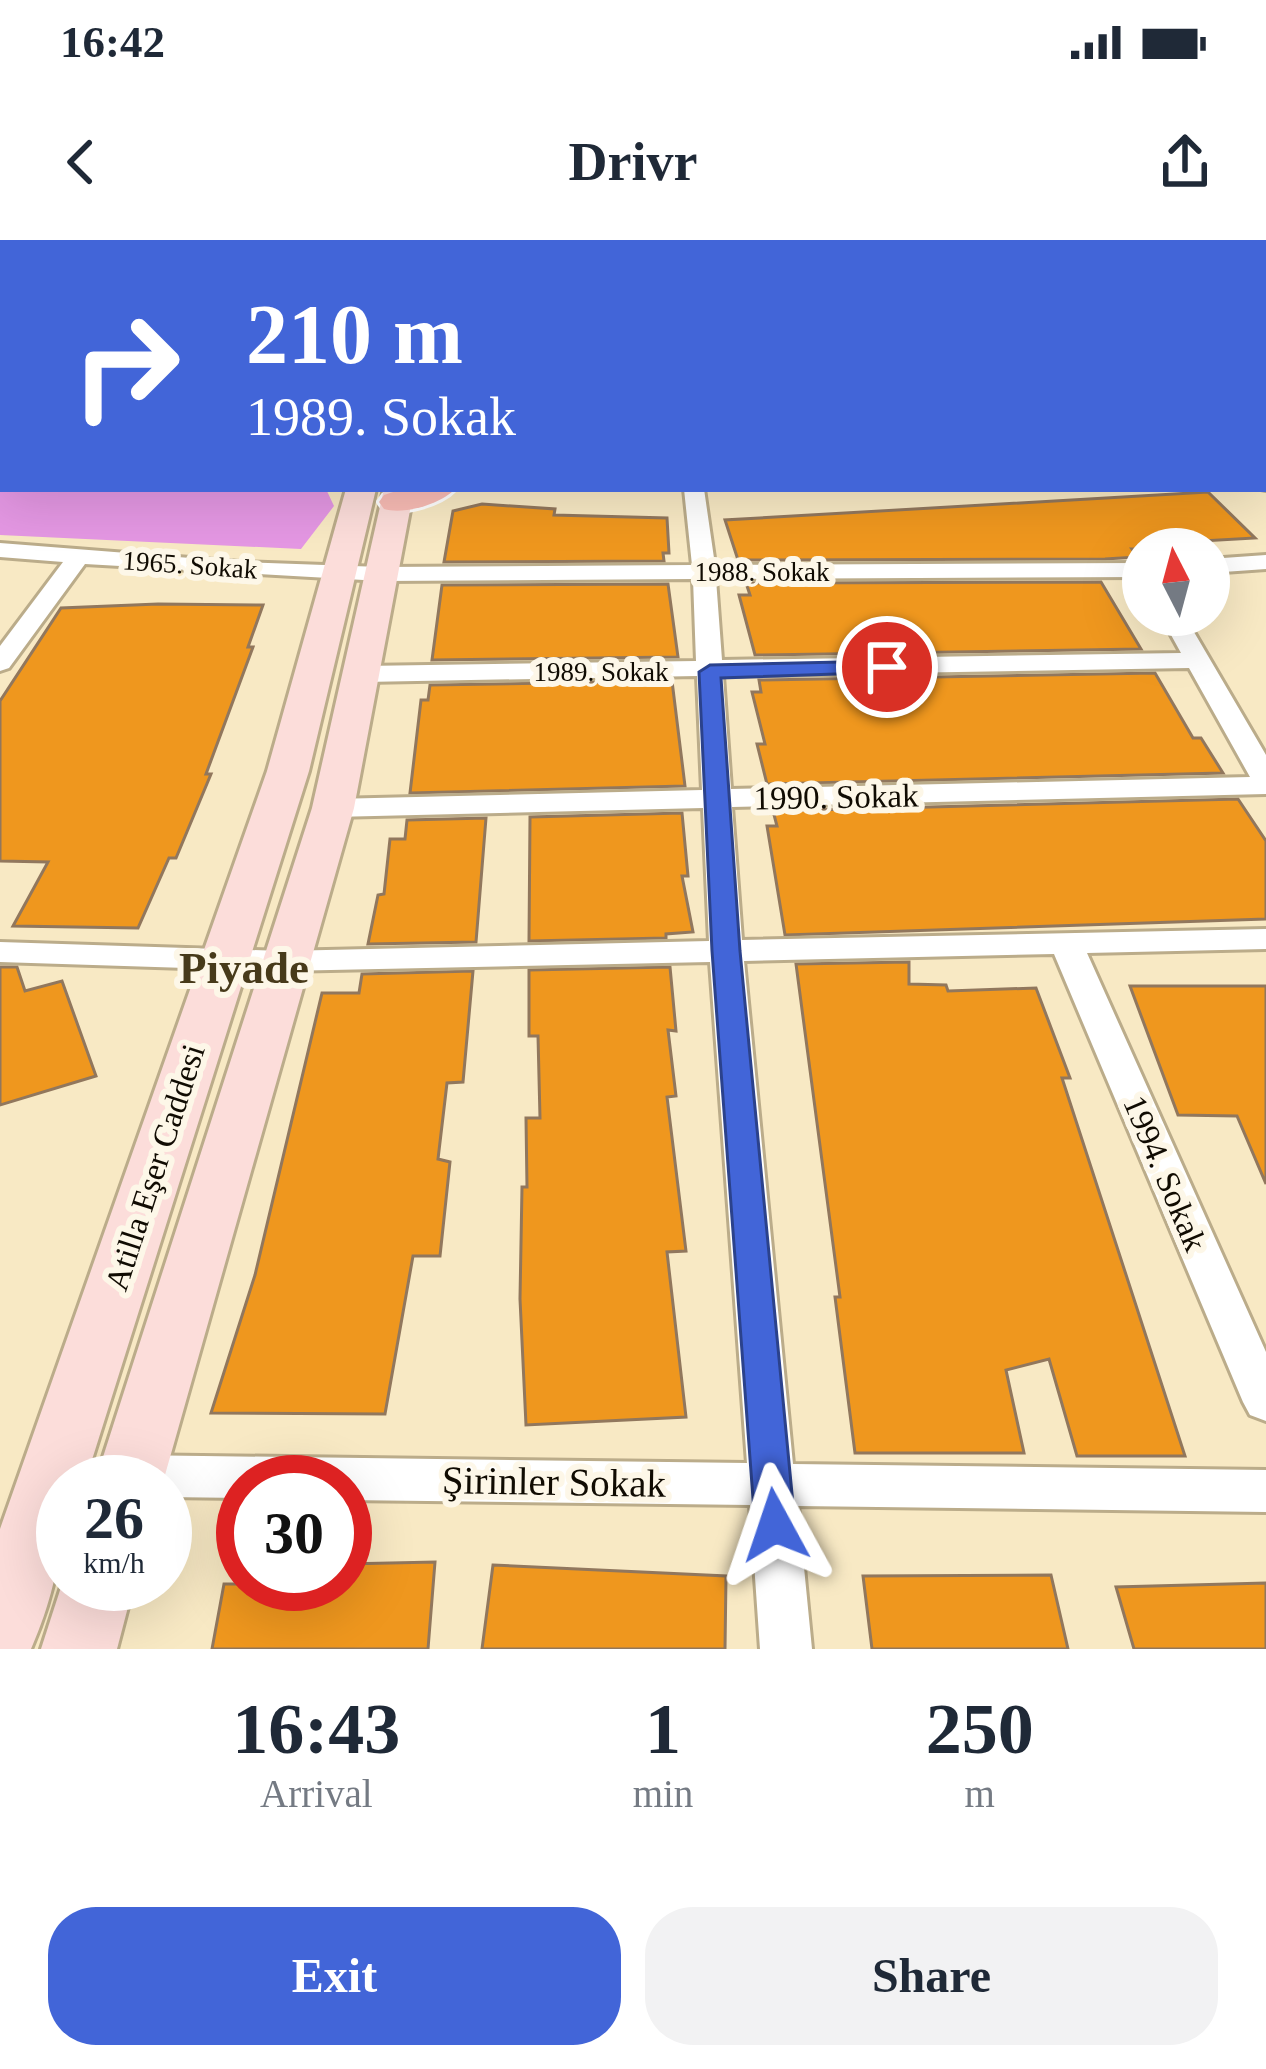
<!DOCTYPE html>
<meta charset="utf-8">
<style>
:root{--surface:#fff;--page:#f2f2f3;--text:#1f2937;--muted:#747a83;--accent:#4265d8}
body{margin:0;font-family:Georgia,serif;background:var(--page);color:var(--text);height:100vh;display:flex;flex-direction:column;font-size:45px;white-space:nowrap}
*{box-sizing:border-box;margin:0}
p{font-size:39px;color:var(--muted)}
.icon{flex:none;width:66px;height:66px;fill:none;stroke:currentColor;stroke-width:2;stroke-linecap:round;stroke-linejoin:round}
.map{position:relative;height:1409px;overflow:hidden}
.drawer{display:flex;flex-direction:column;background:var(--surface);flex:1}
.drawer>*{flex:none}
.hud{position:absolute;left:0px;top:0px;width:1266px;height:252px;box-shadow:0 12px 48px #0002;background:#4265d8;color:#fff;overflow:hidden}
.needle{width:78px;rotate:354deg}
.buttons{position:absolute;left:1122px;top:288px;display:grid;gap:24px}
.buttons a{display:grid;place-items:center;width:108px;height:108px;border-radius:50%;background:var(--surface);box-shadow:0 12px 48px #0002;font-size:60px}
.speed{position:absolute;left:36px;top:1215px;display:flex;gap:24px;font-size:60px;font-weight:700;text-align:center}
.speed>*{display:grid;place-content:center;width:156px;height:156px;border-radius:50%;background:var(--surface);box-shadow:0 12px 48px #0002;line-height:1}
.speed small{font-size:30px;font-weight:400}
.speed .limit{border:18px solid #d22;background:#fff;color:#111}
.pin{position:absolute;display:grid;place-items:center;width:102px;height:102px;color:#fff;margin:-51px;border:6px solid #fff;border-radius:50%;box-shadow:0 3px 12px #0007}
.me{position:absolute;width:132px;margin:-66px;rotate:355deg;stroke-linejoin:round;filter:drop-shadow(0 0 9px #0008)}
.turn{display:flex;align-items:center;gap:42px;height:252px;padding:0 48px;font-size:54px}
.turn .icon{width:156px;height:156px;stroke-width:2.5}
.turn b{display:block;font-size:84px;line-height:102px}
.eta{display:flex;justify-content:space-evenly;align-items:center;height:204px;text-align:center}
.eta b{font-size:72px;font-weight:600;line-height:84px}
.primary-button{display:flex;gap:24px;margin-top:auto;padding:24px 48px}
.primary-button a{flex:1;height:138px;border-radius:48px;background:var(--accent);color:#fff;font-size:48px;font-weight:600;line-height:138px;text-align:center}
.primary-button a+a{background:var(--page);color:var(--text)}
.status{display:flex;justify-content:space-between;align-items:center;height:84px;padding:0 60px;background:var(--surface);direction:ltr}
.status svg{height:33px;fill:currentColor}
header{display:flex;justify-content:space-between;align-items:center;height:156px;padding:0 48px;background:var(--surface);font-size:54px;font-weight:600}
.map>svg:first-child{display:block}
.green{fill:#e497e3}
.building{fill:#ef971e;stroke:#91775d;stroke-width:3}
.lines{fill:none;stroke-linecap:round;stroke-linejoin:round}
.minor-casing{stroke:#bbac8a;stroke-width:6}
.secondary-casing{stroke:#bbac8a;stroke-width:6}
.primary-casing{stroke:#fff;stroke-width:6}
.minor{fill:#fff;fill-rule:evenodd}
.secondary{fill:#fcddda;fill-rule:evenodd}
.primary{fill:#f9bcb5;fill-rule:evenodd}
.route{fill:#4265d8;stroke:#2b428c;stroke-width:3}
.labels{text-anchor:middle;stroke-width:12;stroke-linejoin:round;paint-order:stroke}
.far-street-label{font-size:27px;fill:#100b02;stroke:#fdf7e8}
.street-label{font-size:33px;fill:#100b02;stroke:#fdf7e8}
.near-street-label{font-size:39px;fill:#100b02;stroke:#fdf7e8}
.district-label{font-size:45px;font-weight:bold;fill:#473a1a;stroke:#fdf7e8}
</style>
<div class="status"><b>16:42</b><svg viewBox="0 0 49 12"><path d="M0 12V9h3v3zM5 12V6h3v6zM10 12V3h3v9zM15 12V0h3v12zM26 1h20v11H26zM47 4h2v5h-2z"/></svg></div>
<header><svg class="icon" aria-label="back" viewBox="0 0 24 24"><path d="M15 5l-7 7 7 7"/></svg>Drivr<svg class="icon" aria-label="share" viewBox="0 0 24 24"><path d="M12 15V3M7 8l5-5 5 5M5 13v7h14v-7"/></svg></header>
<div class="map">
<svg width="1266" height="1409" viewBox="0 0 1266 1409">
<rect width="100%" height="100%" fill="#f8e9c4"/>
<path class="green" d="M 0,215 L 3,249 L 326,249 L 334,266 L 301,309 L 0,295 Z"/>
<g class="building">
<path d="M 1208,252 L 1255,298 L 1183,302 L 1190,309 L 1132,309 L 1138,317 L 1105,319 L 738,320 L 725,280 Z"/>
<path d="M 482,264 L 555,269 L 554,275 L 667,278 L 669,313 L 663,313 L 664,321 L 444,322 L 453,271 Z"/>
<path d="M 1101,342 L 1141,409 L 755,415 L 739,355 L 750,355 L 746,343 Z"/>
<path d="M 668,344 L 678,417 L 432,420 L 442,345 Z"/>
<path d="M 158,364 L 263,365 L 248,407 L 253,407 L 206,534 L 211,534 L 176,618 L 169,618 L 138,688 L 13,686 L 48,622 L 0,621 L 0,461 L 61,368 Z"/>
<path d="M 1155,433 L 1193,498 L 1201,498 L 1223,533 L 767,544 L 757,504 L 765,504 L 752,452 L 761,452 L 759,440 Z"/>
<path d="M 672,441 L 685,546 L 410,553 L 421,460 L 428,460 L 430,445 Z"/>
<path d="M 1238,559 L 1266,601 L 1266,679 L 785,695 L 767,586 L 777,586 L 773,571 Z"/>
<path d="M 682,573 L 688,636 L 682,636 L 693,692 L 666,694 L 666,698 L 529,701 L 530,577 Z"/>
<path d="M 486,578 L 476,702 L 368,704 L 378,655 L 384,654 L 390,599 L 405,599 L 407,580 Z"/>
<path d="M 909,722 L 909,744 L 946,745 L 948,751 L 1036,748 L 1070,838 L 1062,838 L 1185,1216 L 1077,1216 L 1049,1119 L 1006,1130 L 1024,1213 L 855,1213 L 835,1057 L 840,1057 L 796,724 Z"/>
<path d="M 0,727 L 17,727 L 25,751 L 62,741 L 96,836 L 0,865 Z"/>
<path d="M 670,727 L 676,791 L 668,790 L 676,856 L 667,857 L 686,1011 L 667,1012 L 686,1177 L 526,1185 L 520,1059 L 522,947 L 527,947 L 526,878 L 540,878 L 538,796 L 529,796 L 529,730 Z"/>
<path d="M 473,731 L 463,842 L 447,843 L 438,919 L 450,922 L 440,1016 L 413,1016 L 385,1174 L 211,1173 L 255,1035 L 322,753 L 359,753 L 362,734 Z"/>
<path d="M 1130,746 L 1266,746 L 1266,944 L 1237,876 L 1178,875 Z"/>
<path d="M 435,1322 L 428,1409 L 212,1409 L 224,1344 L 345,1344 L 345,1324 Z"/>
<path d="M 493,1325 L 726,1336 L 725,1409 L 482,1409 Z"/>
<path d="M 1051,1335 L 1068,1409 L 872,1409 L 863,1336 Z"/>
<path d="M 1266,1343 L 1266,1409 L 1134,1409 L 1116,1347 Z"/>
</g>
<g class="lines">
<defs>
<g id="minor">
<path d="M 883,0 L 904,0 L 906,3 L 885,3 Z"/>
<path d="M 1263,234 L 1266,235 L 1266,250 L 1261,249 Z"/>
<path d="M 684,249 L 704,249 L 715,325 L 1143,323 L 1143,337 L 716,339 L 722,420 L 1181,413 L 1160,375 L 1184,375 L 1266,515 L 1266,554 L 732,567 L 742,700 L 1266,689 L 1266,709 L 1087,713 L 1266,1112 L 1266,1181 L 1250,1175 L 1243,1162 L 1054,714 L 744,721 L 793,1224 L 1266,1230 L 1266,1272 L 798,1266 L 812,1409 L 760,1409 L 750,1265 L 345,1260 L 345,1242 L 243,1242 L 243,1258 L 165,1257 L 165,1242 L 109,1242 L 106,1236 L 113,1221 L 130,1215 L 747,1223 L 710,722 L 283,731 L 0,722 L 0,702 L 283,711 L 709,701 L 703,568 L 333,577 L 318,568 L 333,559 L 702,550 L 697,436 L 364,442 L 351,434 L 364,426 L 696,421 L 693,339 L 381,341 L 85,324 L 9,428 L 0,431 L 0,406 L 63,322 L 0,317 L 0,303 L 241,322 L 381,327 L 692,325 ZM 1189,428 L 1250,537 L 731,549 L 723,436 Z"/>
<path d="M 1266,315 L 1266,329 L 1209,333 L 1209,319 Z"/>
</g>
<g id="secondary">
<path d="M 122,0 L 193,0 L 196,3 L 124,3 Z"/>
<rect x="1263" y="60" width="3" height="14"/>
<path d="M 346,249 L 376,249 L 309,531 L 85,1242 L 63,1242 C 63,1306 57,1349 31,1409 L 0,1409 L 0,1289 L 267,531 Z"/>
<path d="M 384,249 L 414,249 L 354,568 L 163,1242 L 95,1242 L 312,568 Z"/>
<path d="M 63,1341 L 134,1344 L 117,1409 L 41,1409 Z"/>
</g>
<g id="primary">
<rect x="0" y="172" width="3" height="18"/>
<rect x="1263" y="192" width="3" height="20"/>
<path d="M 402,249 L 455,249 C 441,264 404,275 384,269 L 379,262 L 384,255 Z"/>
</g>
</defs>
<use href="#minor" class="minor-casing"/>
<use href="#secondary" class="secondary-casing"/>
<use href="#primary" class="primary-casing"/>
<use href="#minor" class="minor"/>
<use href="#secondary" class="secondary"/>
<use href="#primary" class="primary"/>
</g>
<path class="route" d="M 887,421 L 898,427 L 895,432 L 721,438 L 740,711 L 795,1285 L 789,1298 L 775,1303 L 761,1298 L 755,1285 L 712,711 L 699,432 L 710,425 Z"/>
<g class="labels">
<g class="far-street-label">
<text transform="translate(190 325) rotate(4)" y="9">1965. Sokak</text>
<text x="762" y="341">1988. Sokak</text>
<text x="601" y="441">1989. Sokak</text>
</g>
<g class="street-label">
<text transform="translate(836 556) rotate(-1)" y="12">1990. Sokak</text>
<text transform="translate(154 927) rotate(-72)" y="12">Atilla Eşer Caddesi</text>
<text transform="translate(1166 933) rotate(67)" y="12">1994. Sokak</text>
</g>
<g class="near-street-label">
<text transform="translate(554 1241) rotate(1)" y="14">Şirinler Sokak</text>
</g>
<g class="district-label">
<text x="244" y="743">Piyade</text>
</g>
</g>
</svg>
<div class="buttons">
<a><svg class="needle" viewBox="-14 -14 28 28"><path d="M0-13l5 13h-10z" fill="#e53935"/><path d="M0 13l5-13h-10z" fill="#747a83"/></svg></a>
</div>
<div class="speed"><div>26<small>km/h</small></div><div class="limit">30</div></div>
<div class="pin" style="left:887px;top:427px;background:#d93025"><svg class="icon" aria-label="arrive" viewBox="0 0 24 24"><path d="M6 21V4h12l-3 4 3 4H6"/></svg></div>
<svg class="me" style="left:775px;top:1285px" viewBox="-20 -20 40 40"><path d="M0-17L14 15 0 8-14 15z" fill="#4265d8" stroke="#fff" stroke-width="4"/></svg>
<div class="hud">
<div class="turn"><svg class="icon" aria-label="right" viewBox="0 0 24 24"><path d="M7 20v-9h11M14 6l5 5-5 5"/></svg><div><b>210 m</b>1989. Sokak</div></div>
</div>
</div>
<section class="drawer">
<div class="eta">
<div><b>16:43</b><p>Arrival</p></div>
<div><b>1</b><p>min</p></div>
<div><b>250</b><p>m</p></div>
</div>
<div class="primary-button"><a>Exit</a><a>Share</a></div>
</section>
